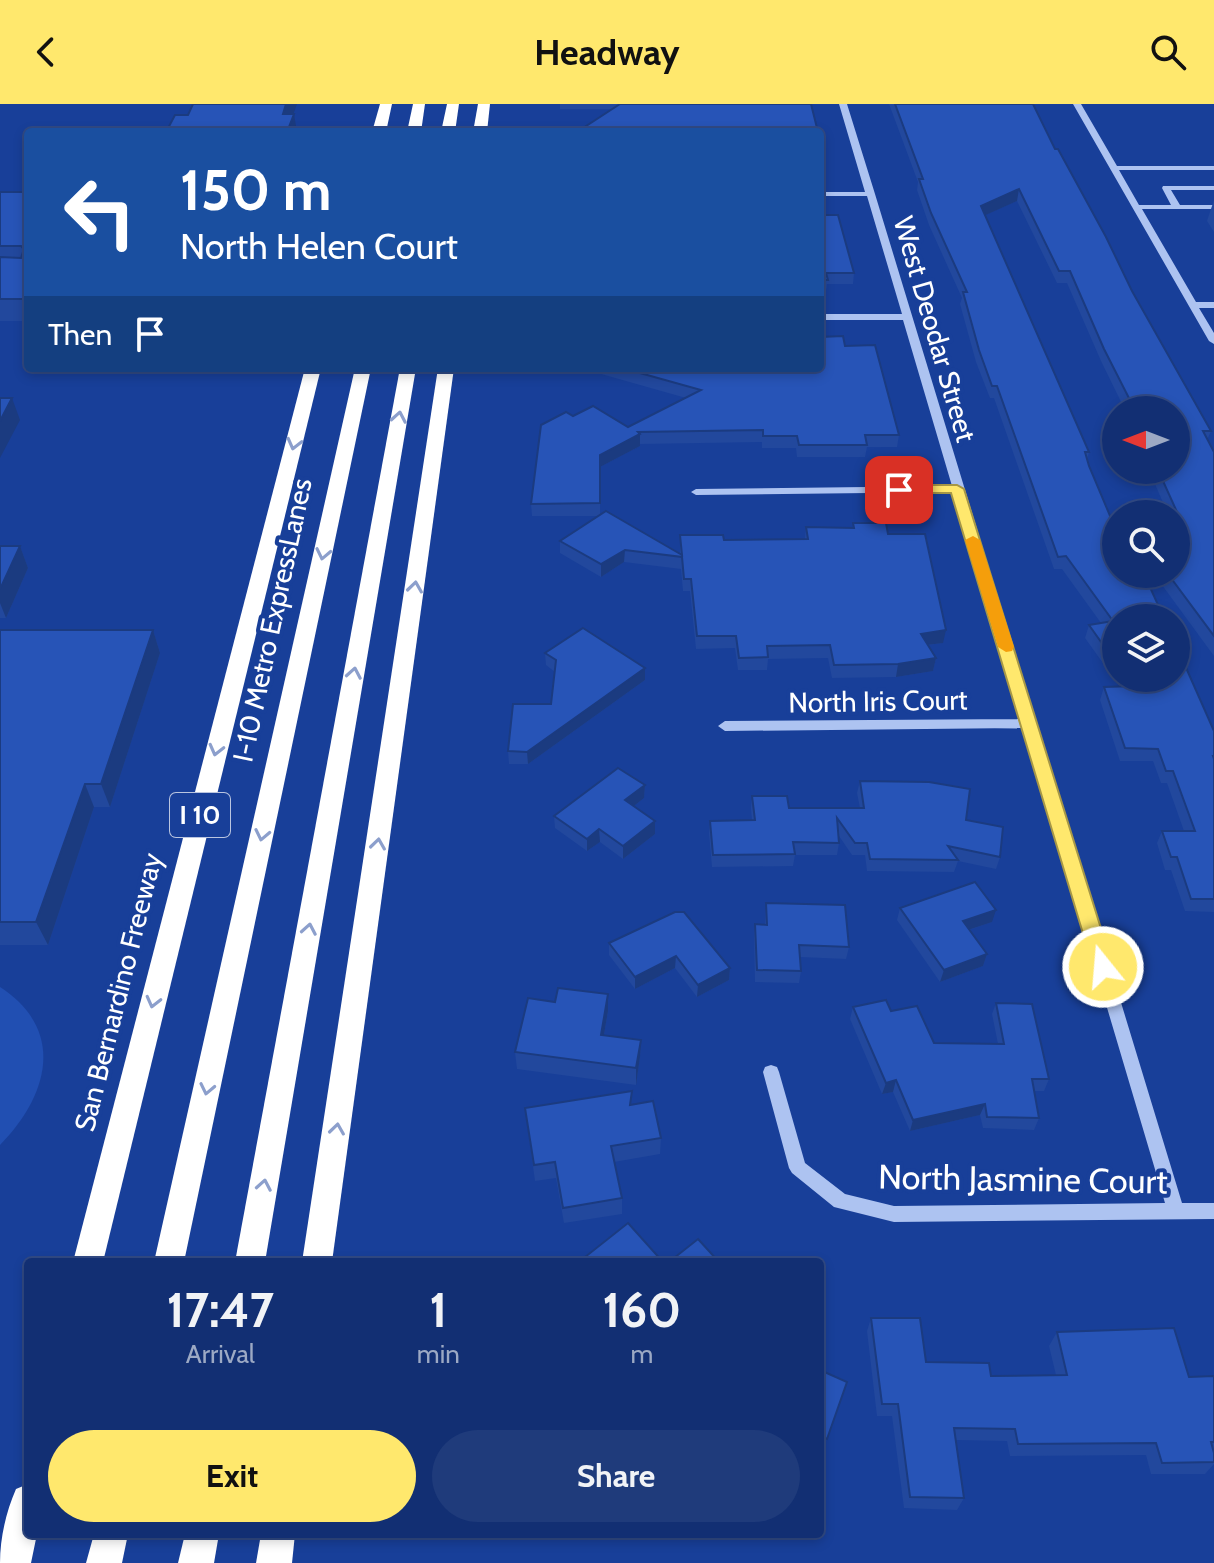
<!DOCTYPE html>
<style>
:root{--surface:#122f73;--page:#1f3b7b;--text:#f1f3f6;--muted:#9ca9c4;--line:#314a85;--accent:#ffe86d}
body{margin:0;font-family:Cabin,sans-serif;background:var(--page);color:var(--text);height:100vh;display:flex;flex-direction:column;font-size:30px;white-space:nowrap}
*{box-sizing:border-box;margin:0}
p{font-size:26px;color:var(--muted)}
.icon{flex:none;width:44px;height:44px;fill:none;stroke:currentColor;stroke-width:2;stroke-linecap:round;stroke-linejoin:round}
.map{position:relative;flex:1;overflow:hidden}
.details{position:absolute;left:24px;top:1154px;width:800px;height:280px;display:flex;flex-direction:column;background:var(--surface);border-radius:8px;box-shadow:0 4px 12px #0003,0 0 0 2px var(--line)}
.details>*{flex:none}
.top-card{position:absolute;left:24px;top:24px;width:800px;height:244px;border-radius:8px;box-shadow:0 4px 12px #0003,0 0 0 2px var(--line);background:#1a4fa0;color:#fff;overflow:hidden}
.needle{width:52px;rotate:270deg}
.tools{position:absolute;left:1102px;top:292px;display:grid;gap:16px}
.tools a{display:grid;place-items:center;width:88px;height:88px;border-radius:50%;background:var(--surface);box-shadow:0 4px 12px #0003,0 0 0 2px var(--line);font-size:40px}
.pin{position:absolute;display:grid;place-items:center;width:68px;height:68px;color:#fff;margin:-34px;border-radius:16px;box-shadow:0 4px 12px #0006}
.me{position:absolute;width:88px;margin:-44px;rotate:343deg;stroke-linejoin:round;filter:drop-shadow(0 0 6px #0008)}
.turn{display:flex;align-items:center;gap:28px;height:168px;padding:0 24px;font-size:36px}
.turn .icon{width:104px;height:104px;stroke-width:2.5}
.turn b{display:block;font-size:56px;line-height:68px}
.then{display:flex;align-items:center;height:76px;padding:0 24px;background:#0003;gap:16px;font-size:30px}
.eta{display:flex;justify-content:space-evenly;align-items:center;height:136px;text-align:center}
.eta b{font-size:48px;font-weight:700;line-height:56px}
.primary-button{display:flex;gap:16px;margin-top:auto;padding:16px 24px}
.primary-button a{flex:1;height:92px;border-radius:48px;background:var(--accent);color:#111;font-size:32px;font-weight:700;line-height:92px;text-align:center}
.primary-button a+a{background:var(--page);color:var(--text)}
header{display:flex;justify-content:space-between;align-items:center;height:104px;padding:0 24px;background:var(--accent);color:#111;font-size:36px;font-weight:700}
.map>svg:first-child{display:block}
.green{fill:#214fb2}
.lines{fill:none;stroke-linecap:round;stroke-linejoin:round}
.minor{fill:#adc3f1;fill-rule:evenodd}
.highway{fill:#fff;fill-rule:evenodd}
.wall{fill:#22489d}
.shaded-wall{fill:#1b3b80}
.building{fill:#2754b7;stroke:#1b3b80;stroke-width:2}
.oneway{stroke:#8c9fcc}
.route{fill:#ffe86d;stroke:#a69747;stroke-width:2}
.slow{fill:#f59e0b}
.labels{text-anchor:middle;stroke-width:8;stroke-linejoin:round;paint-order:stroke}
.shield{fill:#183f99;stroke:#bac5e0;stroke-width:2}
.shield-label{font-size:26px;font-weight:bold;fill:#fff}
.street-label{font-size:28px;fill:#fff;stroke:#183f99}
.near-street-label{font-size:34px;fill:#fff;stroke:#183f99}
</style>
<header><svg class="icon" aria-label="back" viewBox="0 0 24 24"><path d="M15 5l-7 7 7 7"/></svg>Headway<svg class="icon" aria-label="search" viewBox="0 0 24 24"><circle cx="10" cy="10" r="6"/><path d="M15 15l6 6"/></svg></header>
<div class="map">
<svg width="1214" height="1459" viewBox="0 0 1214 1459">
<rect width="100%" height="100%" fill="#183f99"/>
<path class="green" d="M 0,883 C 66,926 49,991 0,1041 Z"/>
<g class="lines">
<g class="minor">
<path d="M 839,0 L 847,0 L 875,90 L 1182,1099 L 1214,1099 L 1214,1115 L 894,1118 L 834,1103 L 792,1069 L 789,1064 L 763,968 L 765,963 L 771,961 L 777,963 L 779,968 L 805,1059 L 845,1090 L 894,1102 L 1165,1099 L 1024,624 L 725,627 L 718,622 L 725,617 L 1021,615 L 954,388 L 696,391 L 691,388 L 696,385 L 952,382 L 903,216 L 820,216 L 820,210 L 902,210 L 867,92 L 820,92 L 820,88 L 865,88 Z"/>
<path d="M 1073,0 L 1081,0 L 1117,62 L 1214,62 L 1214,66 L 1119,66 L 1139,101 L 1171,101 L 1162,84 L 1163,82 L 1214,82 L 1214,86 L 1171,86 L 1180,101 L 1214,101 L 1214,105 L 1142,105 L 1196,198 L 1214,198 L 1214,204 L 1199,204 L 1214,229 L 1214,240 L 1209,237 Z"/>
</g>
<g class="highway">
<path d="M 380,0 L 392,0 L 386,28 L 372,28 Z"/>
<path d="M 413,0 L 425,0 L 421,28 L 407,28 Z"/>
<path d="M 447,0 L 459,0 L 455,28 L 441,28 Z"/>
<path d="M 478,0 L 490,0 L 487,28 L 473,28 Z"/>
<path d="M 305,264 L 321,264 L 103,1158 L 73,1158 Z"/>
<path d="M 355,264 L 371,264 L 184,1158 L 154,1158 Z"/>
<path d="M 400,264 L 416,264 L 265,1158 L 235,1158 Z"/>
<path d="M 438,264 L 454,264 L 332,1158 L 302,1158 Z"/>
<path d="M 28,1380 L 28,1430 L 37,1430 L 31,1459 L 0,1459 C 0,1434 6,1408 16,1385 Z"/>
<path d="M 94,1430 L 128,1430 L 122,1459 L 86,1459 Z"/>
<path d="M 185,1430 L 219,1430 L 214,1459 L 178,1459 Z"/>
<path d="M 261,1430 L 295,1430 L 292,1459 L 256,1459 Z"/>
</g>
</g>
<g class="wall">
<path d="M 560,0 L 811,0 L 613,5 L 560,5 Z"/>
<path d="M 889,0 L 1033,0 L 1055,45 L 1132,187 L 1211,327 L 1207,336 L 1214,348 L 1214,552 L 1154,470 L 1176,470 L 1176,410 L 1167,410 L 1167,408 L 1149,366 L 1176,366 L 1176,306 L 1125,306 L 1101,257 L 1067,179 L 1057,179 L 1017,97 L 985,111 L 1089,348 L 1087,356 L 1116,514 L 1116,574 L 1176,574 L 1214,627 L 1214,808 L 1185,807 L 1171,766 L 1165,766 L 1157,739 L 1162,727 L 1184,727 L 1167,679 L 1161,679 L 1153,657 L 1120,657 L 1100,596 L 1104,583 L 1120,583 L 1085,534 L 1089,521 L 1101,519 L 1062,465 L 1054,465 L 994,294 L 990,294 L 976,258 L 960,200 L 962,194 L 929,121 L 917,86 L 918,78 Z"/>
<path d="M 820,35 L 824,52 L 823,63 L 820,63 Z"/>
<rect x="0" y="88" width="28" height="129"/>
<path d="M 1214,96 L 1214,128 L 1207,117 Z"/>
<path d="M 820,111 L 854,169 L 853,180 L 827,180 L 826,187 L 820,187 Z"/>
<path d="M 845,242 L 899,331 L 897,343 L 867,343 L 865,353 L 797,353 L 796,344 L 762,344 L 762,338 L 640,340 L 640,342 L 600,363 L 600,411 L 680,450 L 680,431 L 724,436 L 805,435 L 806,423 L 853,424 L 853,419 L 888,430 L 943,539 L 928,541 L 936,554 L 933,567 L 896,573 L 832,574 L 828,554 L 768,555 L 767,566 L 738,566 L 735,544 L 696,545 L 690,487 L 683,487 L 681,465 L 624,458 L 601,473 L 560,449 L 560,437 L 599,412 L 532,412 L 531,400 L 573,312 L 628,323 L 686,294 L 580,264 L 820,264 Z"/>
<path d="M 0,442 L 20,442 L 28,464 L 6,514 L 0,514 Z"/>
<path d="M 0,526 L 153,526 L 160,549 L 110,703 L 94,703 L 48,841 L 0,841 Z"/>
<path d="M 545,549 L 645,564 L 645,576 L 528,660 L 509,660 L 508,647 L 551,600 L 555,568 L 546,561 Z"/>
<path d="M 860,677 L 966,716 L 1000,753 L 996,765 L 958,757 L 954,768 L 867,767 L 865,751 L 852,751 L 839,732 L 839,739 L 837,751 L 795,751 L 793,762 L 712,763 L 709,729 L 710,717 L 752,716 L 751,704 L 752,692 L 789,704 L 860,704 L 857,689 Z"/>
<path d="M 645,681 L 644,694 L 634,702 L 655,717 L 655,730 L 623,755 L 600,738 L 587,747 L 555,724 L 554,712 Z"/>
<path d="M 766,799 L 849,843 L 846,855 L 800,853 L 801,867 L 799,879 L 755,878 L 754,832 L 755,820 L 765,820 Z"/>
<path d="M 900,804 L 992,818 L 969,826 L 987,850 L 983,862 L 940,878 L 897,816 Z"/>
<path d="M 609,839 L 730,864 L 729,876 L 697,893 L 675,864 L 635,885 L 609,851 Z"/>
<path d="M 608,890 L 608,907 L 604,931 L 641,936 L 640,953 L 636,981 L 517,965 L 515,948 L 555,898 Z"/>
<path d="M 996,899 L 1049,975 L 1044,987 L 1034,987 L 1039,1014 L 1034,1026 L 983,1024 L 980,1011 L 910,1027 L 893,988 L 882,990 L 850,915 L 853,903 L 891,907 L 934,939 L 998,940 L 992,910 Z"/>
<path d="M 632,1000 L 661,1034 L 660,1050 L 614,1058 L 622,1094 L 622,1110 L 564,1119 L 556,1074 L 535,1077 L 525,1004 Z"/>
<path d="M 871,1214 L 926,1258 L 991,1272 L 1056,1271 L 1049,1242 L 1057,1228 L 1189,1273 L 1214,1272 L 1214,1360 L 1205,1370 L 1151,1370 L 1146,1351 L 1010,1352 L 1007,1337 L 956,1336 L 964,1394 L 957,1406 L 904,1404 L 892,1312 L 877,1312 L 867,1227 Z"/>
<path d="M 820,1266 L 847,1278 L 822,1348 L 820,1347 Z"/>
</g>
<g class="shaded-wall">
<path d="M 286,0 L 297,0 L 287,28 L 283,10 Z"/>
<path d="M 294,10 L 297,28 L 287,28 Z"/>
<path d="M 1019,85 L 1017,97 L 979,114 L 981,102 Z"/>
<path d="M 12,294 L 20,316 L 0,354 L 0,317 Z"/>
<path d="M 640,330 L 640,342 L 600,363 L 600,351 Z"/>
<path d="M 20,442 L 28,464 L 6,514 L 0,499 L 0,485 Z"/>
<path d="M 625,446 L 624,458 L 601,473 L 601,460 Z"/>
<path d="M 153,526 L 160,549 L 110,703 L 101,680 Z"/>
<path d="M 946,526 L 943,539 L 918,542 L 921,530 Z"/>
<path d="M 936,554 L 933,567 L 896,573 L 898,560 Z"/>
<path d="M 645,564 L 645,576 L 528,660 L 527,648 Z"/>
<path d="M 85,680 L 94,703 L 48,841 L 36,818 Z"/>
<path d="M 645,681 L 644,694 L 625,709 L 625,696 Z"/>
<path d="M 655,717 L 655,730 L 623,755 L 623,742 Z"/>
<path d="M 599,725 L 600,738 L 587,747 L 587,735 Z"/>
<path d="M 996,806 L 992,818 L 959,829 L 963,817 Z"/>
<path d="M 987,850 L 983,862 L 940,878 L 944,866 Z"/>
<path d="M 676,852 L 675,864 L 635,885 L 635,873 Z"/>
<path d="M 730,864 L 729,876 L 697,893 L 698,881 Z"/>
<path d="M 608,890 L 608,907 L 601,948 L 601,931 Z"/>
<path d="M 641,936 L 640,953 L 636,981 L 636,964 Z"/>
<path d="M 896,976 L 893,988 L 882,990 L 886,979 Z"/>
<path d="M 985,1000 L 980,1011 L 910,1027 L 913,1016 Z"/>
</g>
<g class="building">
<path d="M 193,0 L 286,0 L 283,10 L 294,10 L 287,28 L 166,28 L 175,11 L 188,11 Z"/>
<path d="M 620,0 L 811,0 L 818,28 L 577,28 Z"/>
<path d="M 895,0 L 1033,0 L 1055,45 L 1058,45 L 1106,133 L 1132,187 L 1211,327 L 1203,327 L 1214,348 L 1214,532 L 1168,470 L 1176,470 L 1176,432 L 1178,432 L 1176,427 L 1176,410 L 1168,410 L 1167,408 L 1177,408 L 1158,366 L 1176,366 L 1176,306 L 1135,306 L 1104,245 L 1070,167 L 1059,167 L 1019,85 L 981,102 L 1089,348 L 1085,348 L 1089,362 L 1116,426 L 1116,470 L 1144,470 L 1164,514 L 1116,514 L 1116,559 L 1089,521 L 1113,517 L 1066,452 L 1058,453 L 997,282 L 992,282 L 979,246 L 963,188 L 967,188 L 931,109 L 919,75 L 923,75 Z"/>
<path d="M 820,35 L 824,52 L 820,52 Z"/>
<path d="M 0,88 L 28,88 L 28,195 L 0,195 L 0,153 L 21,154 L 24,145 L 21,142 L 0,142 Z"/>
<path d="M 820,111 L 838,111 L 854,169 L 826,169 L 828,176 L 820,176 Z"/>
<path d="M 843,232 L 845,242 L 875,241 L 899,331 L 865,331 L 867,341 L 799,341 L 797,332 L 763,332 L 763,326 L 638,328 L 640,330 L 600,351 L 600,399 L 531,400 L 541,321 L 566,308 L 573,312 L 593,302 L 628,323 L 701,286 L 622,264 L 820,264 L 820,233 Z"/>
<path d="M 0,294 L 12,294 L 0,317 Z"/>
<path d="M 606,407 L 682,451 L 680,431 L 723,431 L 724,436 L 808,435 L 806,423 L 854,424 L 853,419 L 886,419 L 888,430 L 925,430 L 946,526 L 921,530 L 936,554 L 898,560 L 834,561 L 830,541 L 767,542 L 768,553 L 739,554 L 736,532 L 697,532 L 691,475 L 684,475 L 682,453 L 625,446 L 601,460 L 560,437 Z"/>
<path d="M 0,442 L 20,442 L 0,485 Z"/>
<path d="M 583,524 L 645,564 L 527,648 L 508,647 L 513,600 L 551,600 L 556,556 L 545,549 Z"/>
<path d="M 0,526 L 153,526 L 101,680 L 85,680 L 36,818 L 0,818 Z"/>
<path d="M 1176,541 L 1214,627 L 1214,652 L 1213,652 L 1214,655 L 1214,795 L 1191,795 L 1177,753 L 1171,753 L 1162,727 L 1195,727 L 1173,667 L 1166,667 L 1158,645 L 1125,644 L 1104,583 L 1133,582 L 1127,574 L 1176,574 Z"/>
<path d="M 618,664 L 645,681 L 625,696 L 655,717 L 623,742 L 599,725 L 587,735 L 554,712 Z"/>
<path d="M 860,677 L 929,678 L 970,685 L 966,716 L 1003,723 L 1000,753 L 948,742 L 958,756 L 870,755 L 867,739 L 855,739 L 837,714 L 839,739 L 793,738 L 795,750 L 713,751 L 710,717 L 755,716 L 752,692 L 787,692 L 789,704 L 864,704 Z"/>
<path d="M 975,778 L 996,806 L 963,817 L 987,850 L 944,866 L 900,804 Z"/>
<path d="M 766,799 L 845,801 L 849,843 L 799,841 L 801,867 L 757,866 L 755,820 L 767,821 Z"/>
<path d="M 675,808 L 684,808 L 730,864 L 698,881 L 676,852 L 635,873 L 609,839 Z"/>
<path d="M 558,884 L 608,890 L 601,931 L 641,936 L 636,964 L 515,948 L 528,894 L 555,898 Z"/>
<path d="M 886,896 L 891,907 L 917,902 L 934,939 L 1004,940 L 996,899 L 1032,900 L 1049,975 L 1032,975 L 1039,1014 L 987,1013 L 985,1000 L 913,1016 L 896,976 L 886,979 L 853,903 Z"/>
<path d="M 632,987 L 630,1001 L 653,997 L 661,1034 L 611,1042 L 622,1094 L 563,1104 L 555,1058 L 534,1061 L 525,1004 Z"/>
<path d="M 628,1119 L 663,1158 L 581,1158 L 580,1157 Z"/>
<path d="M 698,1135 L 719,1158 L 669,1158 Z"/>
<path d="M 871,1214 L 920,1214 L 926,1258 L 989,1259 L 991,1272 L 1067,1271 L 1057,1228 L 1174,1224 L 1189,1273 L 1214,1272 L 1214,1338 L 1211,1338 L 1214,1349 L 1214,1358 L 1162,1359 L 1156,1339 L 1018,1340 L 1015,1325 L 954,1324 L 964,1394 L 910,1393 L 898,1300 L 882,1300 Z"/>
<path d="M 820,1266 L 847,1278 L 827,1335 L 820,1332 Z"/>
</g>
<defs><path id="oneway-chevron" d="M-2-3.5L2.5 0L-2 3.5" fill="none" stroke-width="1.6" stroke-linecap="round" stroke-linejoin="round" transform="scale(2)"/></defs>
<g class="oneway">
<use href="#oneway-chevron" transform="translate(399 313) rotate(-80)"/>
<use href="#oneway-chevron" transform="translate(294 340) rotate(104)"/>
<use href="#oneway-chevron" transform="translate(323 450) rotate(102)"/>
<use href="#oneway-chevron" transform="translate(415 483) rotate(-82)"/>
<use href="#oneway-chevron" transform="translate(354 569) rotate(-80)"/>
<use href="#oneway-chevron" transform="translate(216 646) rotate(104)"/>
<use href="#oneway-chevron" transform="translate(262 731) rotate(102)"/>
<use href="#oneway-chevron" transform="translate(378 740) rotate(-82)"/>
<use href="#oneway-chevron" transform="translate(309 825) rotate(-80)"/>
<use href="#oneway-chevron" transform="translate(153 898) rotate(104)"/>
<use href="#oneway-chevron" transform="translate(207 985) rotate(102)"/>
<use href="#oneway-chevron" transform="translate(337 1025) rotate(-82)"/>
<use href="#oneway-chevron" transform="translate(264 1081) rotate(-80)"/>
</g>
<path class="route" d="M 899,381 L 957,381 L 964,385 L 1113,863 L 1110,869 L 1096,869 L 1093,863 L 951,389 L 894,389 L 894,383 Z"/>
<path class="slow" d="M 973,432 L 980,436 L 1014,543 L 1012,547 L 1006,548 L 998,543 L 965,436 Z"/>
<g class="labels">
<rect class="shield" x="170" y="689" width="60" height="44" rx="6"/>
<g class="shield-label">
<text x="200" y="720">I 10</text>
</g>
<g class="street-label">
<text transform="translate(935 225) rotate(74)" y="10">West Deodar Street</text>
<text transform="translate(272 516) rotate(-78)" y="10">I-10 Metro ExpressLanes</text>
<text transform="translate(878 597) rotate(-1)" y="10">North Iris Court</text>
<text transform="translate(118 888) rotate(-76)" y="10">San Bernardino Freeway</text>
</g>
<g class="near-street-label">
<text transform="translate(1023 1075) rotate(1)" y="12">North Jasmine Court</text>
</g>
</g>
</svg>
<div class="tools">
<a><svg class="needle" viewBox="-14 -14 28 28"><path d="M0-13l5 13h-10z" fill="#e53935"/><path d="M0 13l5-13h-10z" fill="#9ca9c4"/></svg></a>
<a><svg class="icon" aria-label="search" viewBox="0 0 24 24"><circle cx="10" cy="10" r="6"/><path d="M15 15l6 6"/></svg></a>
<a><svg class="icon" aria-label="layers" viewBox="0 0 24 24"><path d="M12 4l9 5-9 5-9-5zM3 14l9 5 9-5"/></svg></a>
</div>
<div class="pin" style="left:899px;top:386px;background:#d93025"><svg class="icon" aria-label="arrive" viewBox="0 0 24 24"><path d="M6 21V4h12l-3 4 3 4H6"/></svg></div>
<svg class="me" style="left:1103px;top:863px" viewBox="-20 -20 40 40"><circle r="17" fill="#ffe86d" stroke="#fff" stroke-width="3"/><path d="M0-11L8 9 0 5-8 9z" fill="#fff"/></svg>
<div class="top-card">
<div class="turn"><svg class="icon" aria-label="left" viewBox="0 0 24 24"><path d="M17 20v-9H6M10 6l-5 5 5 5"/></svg><div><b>150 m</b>North Helen Court</div></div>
<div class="then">Then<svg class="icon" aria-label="arrive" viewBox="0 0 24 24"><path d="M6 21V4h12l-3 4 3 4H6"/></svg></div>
</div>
<section class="details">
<div class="eta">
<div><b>17:47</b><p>Arrival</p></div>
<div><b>1</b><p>min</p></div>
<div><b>160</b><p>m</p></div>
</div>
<div class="primary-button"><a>Exit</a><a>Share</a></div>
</section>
</div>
